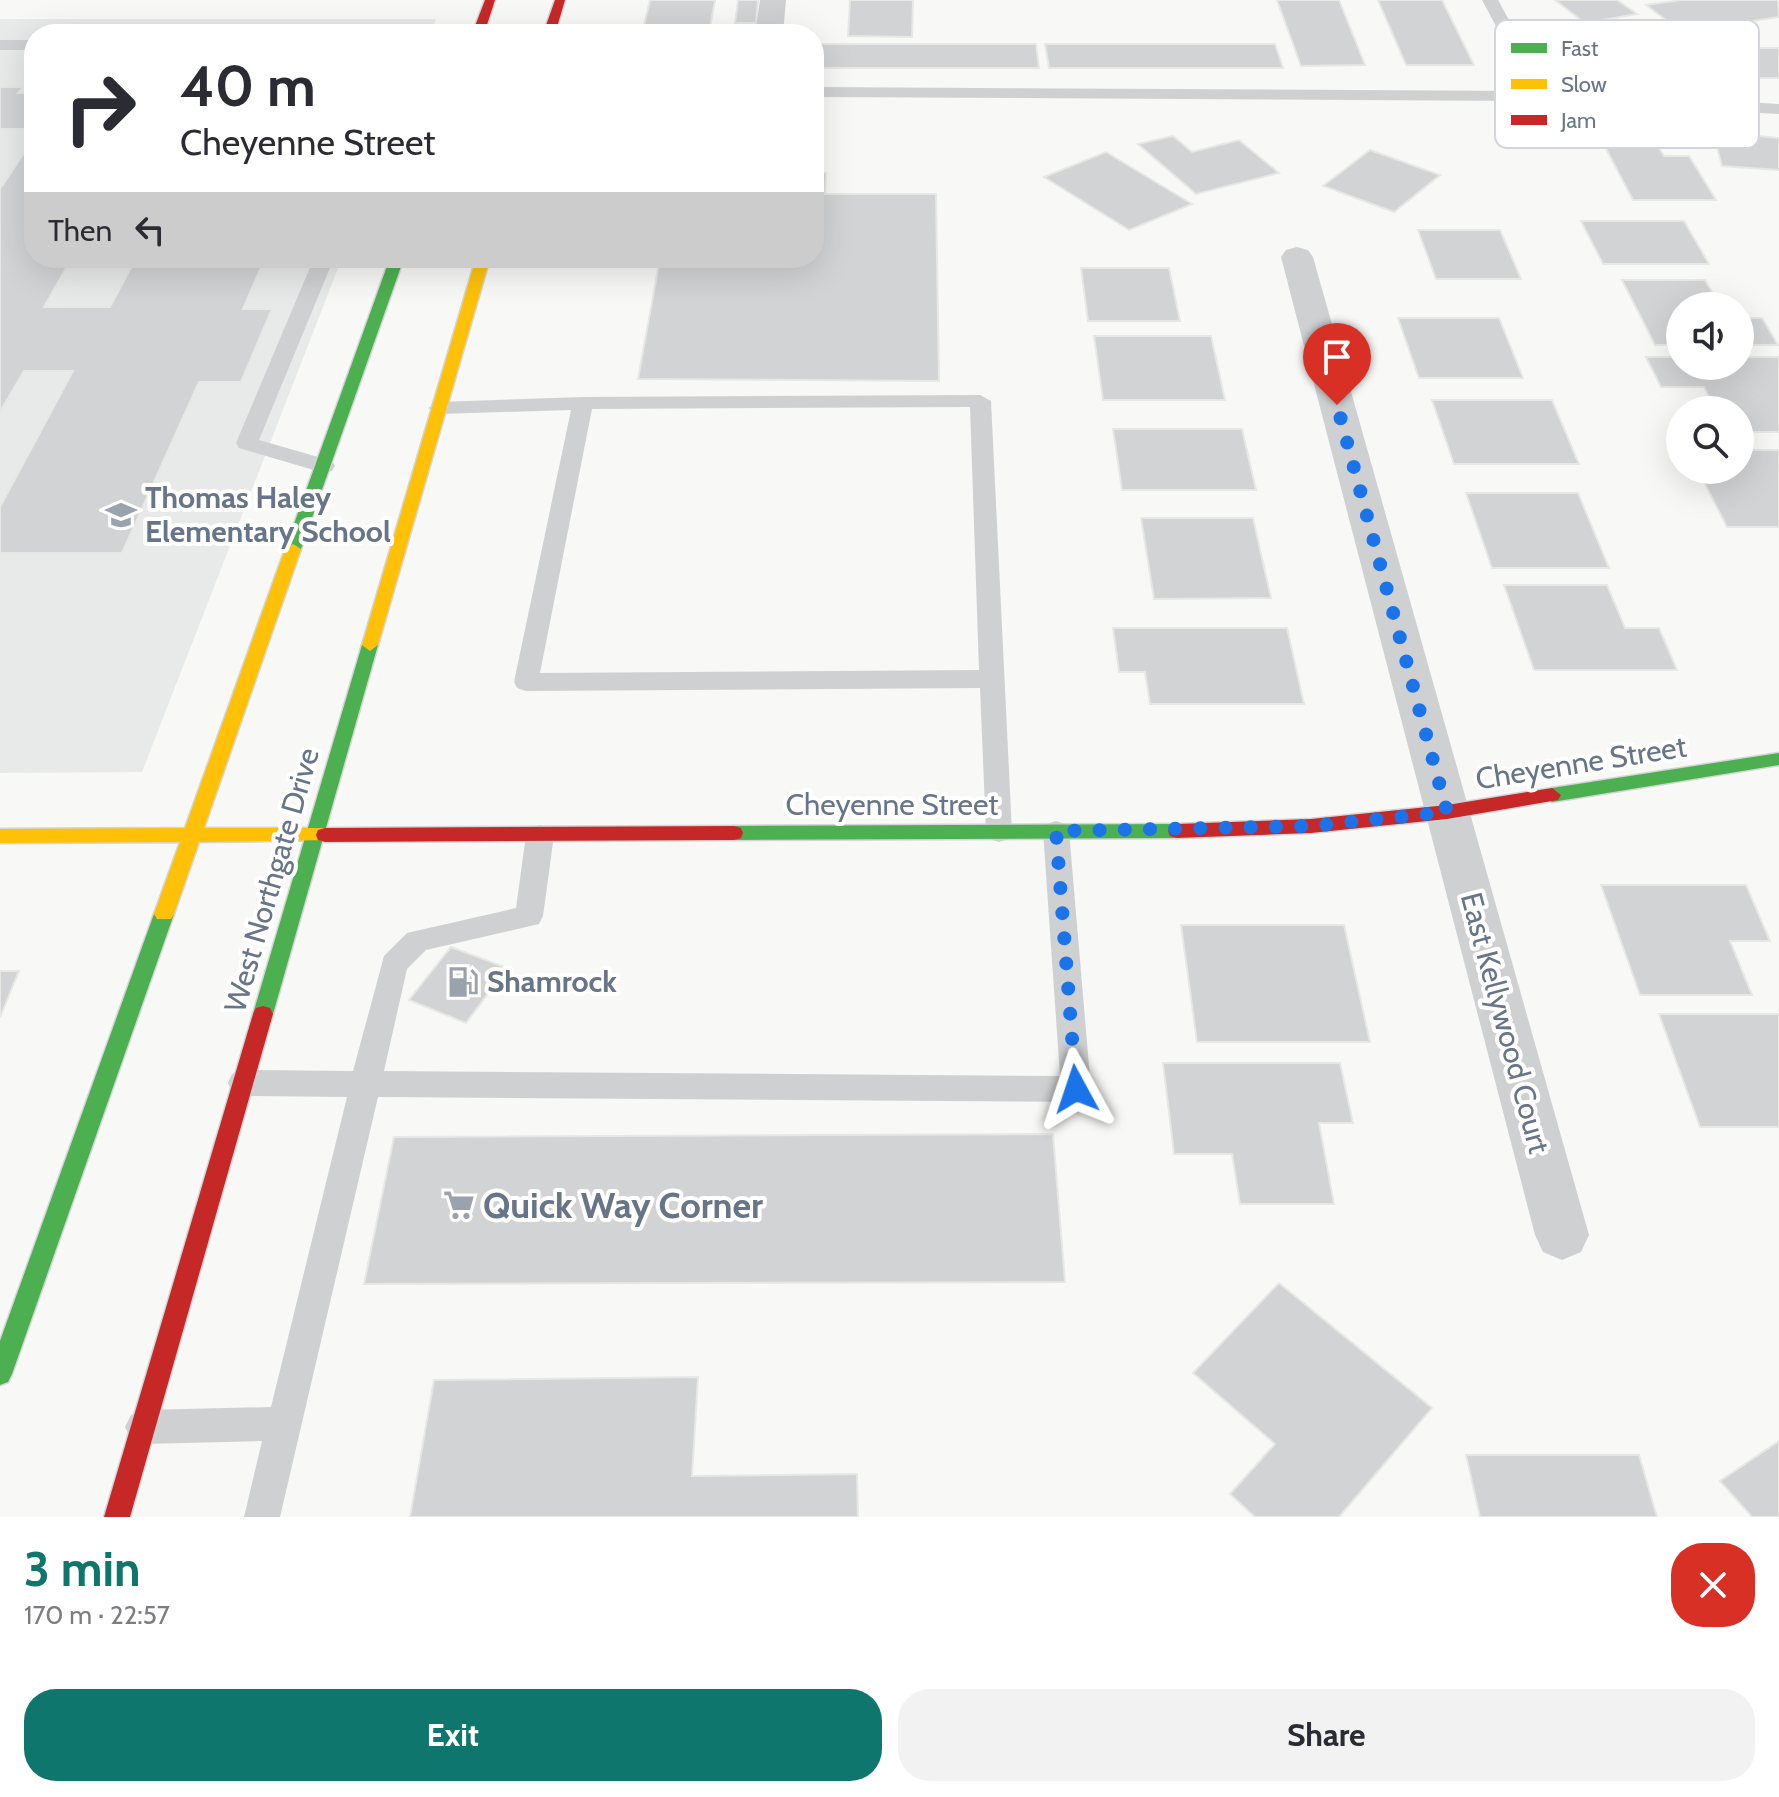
<!DOCTYPE html>
<meta charset="utf-8">
<style>
:root{--surface:#fff;--page:#f2f2f3;--text:#2b2b33;--muted:#7c7c81;--accent:#0f766e}
body{margin:0;font-family:Cabin,sans-serif;background:var(--page);color:var(--text);height:100vh;display:flex;flex-direction:column;font-size:30px;white-space:nowrap}
*{box-sizing:border-box;margin:0}
p{font-size:26px;color:var(--muted)}
.icon{flex:none;width:44px;height:44px;fill:none;stroke:currentColor;stroke-width:2;stroke-linecap:round;stroke-linejoin:round}
.map{position:relative;height:1517px;overflow:hidden}
.drawer{display:flex;flex-direction:column;background:var(--surface);flex:1}
.drawer>*{flex:none}
.hud{position:absolute;left:24px;top:24px;width:800px;height:244px;border-radius:32px;box-shadow:0 8px 32px #0002;background:#fff;color:var(--text);overflow:hidden}
.controls{position:absolute;left:1666px;top:292px;display:grid;gap:16px}
.controls a{display:grid;place-items:center;width:88px;height:88px;border-radius:50%;background:var(--surface);box-shadow:0 8px 32px #0002;font-size:40px}
.pin{position:absolute;display:grid;place-items:center;width:68px;height:68px;color:#fff;margin:-82px -34px;border-radius:50% 50% 50% 0;rotate:-45deg;box-shadow:0 0 8px #0007}
.pin .icon{rotate:45deg}
.me{position:absolute;width:88px;margin:-44px;rotate:355deg;stroke-linejoin:round;filter:drop-shadow(0 0 6px #0008)}
.turn{display:flex;align-items:center;gap:28px;height:168px;padding:0 24px;font-size:36px}
.turn .icon{width:104px;height:104px;stroke-width:2.5}
.turn b{display:block;font-size:56px;line-height:68px}
.then{display:flex;align-items:center;height:76px;padding:0 24px;background:#0003;gap:16px;font-size:30px}
.round{display:grid;place-items:center;flex:none;width:84px;height:84px;border-radius:32px;background:var(--page)}
.overview{display:flex;align-items:center;justify-content:space-between;height:136px;padding:0 24px}
h1{font-size:48px;font-weight:700;line-height:60px;color:var(--accent)}
.primary-button{display:flex;gap:16px;margin-top:auto;padding:16px 24px}
.primary-button a{flex:1;height:92px;border-radius:32px;background:var(--accent);color:#fff;font-size:32px;font-weight:700;line-height:92px;text-align:center}
.primary-button a+a{background:var(--page);color:var(--text)}
.map>svg:first-child{display:block}
.built{fill:#e8e9e9}
.building{fill:#d2d3d4;stroke:#e7e7e6;stroke-width:2}
.lines{fill:none;stroke-linecap:round;stroke-linejoin:round}
.fast-casing{stroke:#d4d6d6;stroke-width:3}
.slow-casing{stroke:#d4d6d6;stroke-width:3}
.jam-casing{stroke:#d4d6d6;stroke-width:3}
.lane{fill:#cfd0d2;fill-rule:evenodd}
.street{fill:#cfd0d2;fill-rule:evenodd}
.fast{fill:#4caf50;fill-rule:evenodd}
.slow{fill:#ffc107;fill-rule:evenodd}
.jam{fill:#c62828;fill-rule:evenodd}
.route{stroke:#1a73e8;stroke-width:14;stroke-dasharray:0 25.2}
.labels{text-anchor:middle;stroke-width:8;stroke-linejoin:round;paint-order:stroke}
.poi-label{font-size:30px;font-weight:bold;fill:#687487;stroke:#fff;text-anchor:start}
.street-label{font-size:30px;fill:#687487;stroke:#fff}
.near-poi-label{font-size:36px;font-weight:bold;fill:#687487;stroke:#fff;text-anchor:start}
.key{fill:#fff;stroke:#d2d5db;stroke-width:2}
.key-label{font-size:22px;fill:#687487}
</style>
<div class="map">
<svg width="1779" height="1517" viewBox="0 0 1779 1517">
<rect width="100%" height="100%" fill="#f8f8f7"/>
<path class="built" d="M 0,19 L 436,19 L 430,34 L 34,34 L 34,258 L 342,258 L 142,772 L 0,773 Z"/>
<g class="building">
<path d="M 650,0 L 715,0 L 709,34 L 642,34 Z"/>
<path d="M 738,0 L 758,0 L 756,23 L 735,23 Z"/>
<path d="M 850,0 L 913,0 L 912,37 L 848,36 Z"/>
<path d="M 1277,0 L 1339,0 L 1365,65 L 1301,66 Z"/>
<path d="M 1378,0 L 1442,0 L 1474,65 L 1406,65 Z"/>
<path d="M 1555,0 L 1617,0 L 1637,14 L 1585,23 Z"/>
<path d="M 1681,0 L 1778,0 L 1779,17 L 1682,32 L 1646,5 Z"/>
<path d="M 814,44 L 1036,44 L 1039,68 L 814,68 Z"/>
<path d="M 1045,44 L 1275,44 L 1283,68 L 1049,68 Z"/>
<path d="M 1655,48 L 1779,48 L 1779,78 L 1675,78 Z"/>
<path d="M 0,87 L 23,87 L 18,93 L 34,93 L 34,129 L 0,129 Z"/>
<path d="M 1713,132 L 1779,138 L 1779,170 L 1722,166 Z"/>
<path d="M 1173,136 L 1192,152 L 1239,140 L 1279,173 L 1196,194 L 1138,144 Z"/>
<path d="M 34,138 L 34,258 L 72,258 L 44,307 L 110,307 L 136,258 L 265,258 L 243,309 L 272,309 L 241,382 L 199,382 L 122,553 L 0,553 L 0,507 L 73,371 L 24,371 L 0,412 L 0,189 Z"/>
<path d="M 1602,141 L 1655,141 L 1664,156 L 1689,156 L 1716,200 L 1633,200 Z"/>
<path d="M 1370,150 L 1440,175 L 1394,212 L 1323,186 Z"/>
<path d="M 1106,152 L 1192,204 L 1129,230 L 1044,177 Z"/>
<path d="M 814,173 L 826,173 L 825,194 L 936,194 L 939,381 L 638,379 L 660,258 L 814,258 Z"/>
<path d="M 1581,221 L 1684,221 L 1709,264 L 1603,264 Z"/>
<path d="M 1418,230 L 1500,230 L 1521,279 L 1436,279 Z"/>
<path d="M 1081,268 L 1169,268 L 1180,321 L 1088,321 Z"/>
<path d="M 1622,280 L 1705,280 L 1720,306 L 1680,306 L 1680,345 L 1655,345 Z"/>
<path d="M 1398,318 L 1499,318 L 1523,378 L 1419,378 Z"/>
<path d="M 1740,318 L 1762,318 L 1778,345 L 1740,345 Z"/>
<path d="M 1094,336 L 1211,336 L 1225,400 L 1103,400 Z"/>
<path d="M 1646,357 L 1680,357 L 1680,366 L 1740,366 L 1740,357 L 1779,357 L 1779,432 L 1740,432 L 1740,410 L 1716,410 L 1704,387 L 1661,387 Z"/>
<path d="M 1432,400 L 1552,400 L 1579,464 L 1454,464 Z"/>
<path d="M 1113,429 L 1242,429 L 1256,490 L 1122,490 Z"/>
<path d="M 1740,450 L 1779,450 L 1779,527 L 1727,527 L 1698,470 L 1740,470 Z"/>
<path d="M 1466,493 L 1578,493 L 1609,568 L 1492,568 Z"/>
<path d="M 1141,518 L 1253,518 L 1271,598 L 1154,599 Z"/>
<path d="M 1504,585 L 1607,585 L 1625,628 L 1659,628 L 1677,670 L 1534,670 Z"/>
<path d="M 1113,628 L 1287,628 L 1304,704 L 1150,704 L 1145,672 L 1119,672 Z"/>
<path d="M 1601,885 L 1746,885 L 1770,941 L 1730,941 L 1752,995 L 1640,995 Z"/>
<path d="M 1181,925 L 1344,925 L 1370,1042 L 1197,1042 Z"/>
<path d="M 451,947 L 507,968 L 466,1023 L 409,1000 Z"/>
<path d="M 0,971 L 19,971 L 0,1017 Z"/>
<path d="M 1659,1014 L 1779,1014 L 1779,1127 L 1700,1127 Z"/>
<path d="M 1163,1063 L 1340,1063 L 1353,1123 L 1319,1123 L 1334,1204 L 1240,1204 L 1232,1154 L 1174,1154 Z"/>
<path d="M 1053,1134 L 1065,1282 L 364,1284 L 394,1137 Z"/>
<path d="M 1279,1283 L 1432,1408 L 1339,1517 L 1255,1517 L 1230,1494 L 1275,1444 L 1193,1373 Z"/>
<path d="M 698,1377 L 692,1476 L 857,1474 L 858,1517 L 410,1517 L 434,1380 Z"/>
<path d="M 1779,1441 L 1779,1517 L 1752,1517 L 1720,1481 Z"/>
<path d="M 1466,1455 L 1639,1455 L 1657,1517 L 1480,1517 Z"/>
</g>
<g class="lines">
<defs>
<g id="fast">
<path d="M 390,258 L 404,258 L 301,549 L 299,553 L 287,553 L 285,549 Z"/>
<path d="M 370,639 L 378,645 L 273,1014 L 270,1020 L 263,1022 L 256,1020 L 253,1014 L 362,645 Z"/>
<path d="M 1779,753 L 1779,765 L 1552,802 L 1543,795 L 1552,788 Z"/>
<path d="M 1177,824 L 1184,826 L 1186,831 L 1184,836 L 1177,838 L 734,840 L 727,838 L 725,833 L 727,828 L 734,826 Z"/>
<path d="M 164,906 L 171,909 L 174,914 L 12,1374 L 8,1382 L 0,1385 L 0,1341 L 154,914 L 157,909 Z"/>
</g>
<g id="slow">
<path d="M 476,258 L 490,258 L 378,645 L 370,651 L 362,645 Z"/>
<path d="M 293,544 L 301,549 L 204,828 L 325,828 L 332,830 L 334,835 L 332,840 L 199,842 L 174,914 L 171,919 L 157,919 L 154,914 L 180,842 L 0,843 L 0,829 L 185,828 L 285,549 Z"/>
</g>
<g id="jam">
<path d="M 485,0 L 495,0 L 484,34 L 472,34 Z"/>
<path d="M 555,0 L 565,0 L 555,34 L 543,34 Z"/>
<path d="M 1552,788 L 1561,795 L 1558,800 L 1447,819 L 1311,833 L 1177,838 L 1170,836 L 1168,831 L 1170,826 L 1177,824 L 1311,819 L 1447,805 Z"/>
<path d="M 734,826 L 741,828 L 743,833 L 741,838 L 734,840 L 325,842 L 318,840 L 316,835 L 318,830 L 325,828 Z"/>
<path d="M 263,1006 L 270,1008 L 273,1014 L 130,1517 L 104,1517 L 253,1014 L 256,1008 Z"/>
</g>
</defs>
<use href="#fast" class="fast-casing"/>
<use href="#slow" class="slow-casing"/>
<use href="#jam" class="jam-casing"/>
<g class="lane">
<path d="M 1482,0 L 1498,0 L 1548,91 L 1779,104 L 1779,114 L 1542,101 L 814,97 L 814,87 L 1531,91 Z"/>
<rect x="0" y="40" width="34" height="10"/>
<path d="M 314,258 L 334,258 L 259,440 L 332,461 L 335,466 L 332,471 L 324,473 L 239,448 L 236,443 Z"/>
<path d="M 980,395 L 991,401 L 1012,832 L 1009,839 L 999,842 L 989,839 L 986,832 L 980,688 L 526,691 L 517,688 L 514,682 L 571,410 L 439,414 L 428,408 L 439,402 L 583,397 ZM 970,407 L 979,670 L 540,673 L 592,409 Z"/>
<path d="M 1056,821 L 1066,824 L 1069,831 L 1091,1089 L 1087,1098 L 1076,1102 L 378,1097 L 280,1517 L 244,1517 L 262,1441 L 143,1444 L 131,1439 L 125,1427 L 131,1415 L 143,1410 L 271,1407 L 347,1097 L 243,1096 L 232,1092 L 228,1083 L 232,1074 L 243,1070 L 353,1071 L 384,956 L 407,933 L 516,908 L 526,835 L 530,828 L 540,825 L 550,828 L 554,835 L 543,916 L 539,924 L 426,950 L 407,969 L 384,1071 L 1060,1076 L 1043,831 L 1046,824 Z"/>
</g>
<g class="street">
<path d="M 760,0 L 786,0 L 783,34 L 755,34 Z"/>
<path d="M 1297,247 L 1308,250 L 1313,257 L 1589,1235 L 1581,1252 L 1562,1260 L 1543,1252 L 1535,1235 L 1281,257 L 1286,250 Z"/>
</g>
<use href="#fast" class="fast"/>
<use href="#slow" class="slow"/>
<use href="#jam" class="jam"/>
</g>
<g class="lines">
<path class="route" d="M 1076,1089 L 1056,831 L 1311,826 L 1447,812 L 1337,405"/>
</g>
<defs>
<symbol id="school-bare" viewBox="-9 -9 18 18"><path d="M0-5L7-2L0 1L-7-2ZM-4 1L0 2.5L4 1V4Q0 6-4 4Z" fill="#9aa2ae" stroke="#fff" stroke-width="2.5" paint-order="stroke"/></symbol>
<symbol id="fuel-bare" viewBox="-9 -9 18 18"><path d="M-5.5-6h7V0h2V4h1.3V-2.5L3-4.5l.8-.8L6-3V5H2.5V1h-1V6h-7ZM-4.2-4.7v3.2H.2V-4.7Z" fill="#9aa2ae" stroke="#fff" stroke-width="2.5" paint-order="stroke"/></symbol>
<symbol id="supermarket-bare" viewBox="-9 -9 18 18"><path d="M-6-5.5h2.5l.6 2H6L4.5 2H-2.5L-4.4-4H-6ZM-1.5 3.2a1.3 1.3 0 1 0 .1 0ZM3 3.2a1.3 1.3 0 1 0 .1 0Z" fill="#9aa2ae" stroke="#fff" stroke-width="2.5" paint-order="stroke"/></symbol>
</defs>
<g fill-rule="evenodd">
<use href="#school-bare" x="99" y="493" width="44" height="44"/>
<use href="#fuel-bare" x="441" y="960" width="44" height="44"/>
<use href="#supermarket-bare" x="437" y="1183" width="44" height="44"/>
</g>
<g class="labels">
<g class="poi-label">
<text x="145" y="508">Thomas Haley<tspan x="145" dy="34">Elementary School</tspan></text>
<text x="487" y="992">Shamrock</text>
</g>
<g class="street-label">
<text transform="translate(1581 763) rotate(-9)" y="10">Cheyenne Street</text>
<text x="892" y="815">Cheyenne Street</text>
<text transform="translate(272 880) rotate(-74)" y="10">West Northgate Drive</text>
<text transform="translate(1505 1023) rotate(75)" y="10">East Kellywood Court</text>
</g>
<g class="near-poi-label">
<text x="483" y="1218">Quick Way Corner</text>
</g>
</g>
<rect x="1495" y="20" width="264" height="128" rx="12" class="key"/>
<rect x="1511" y="43" width="36" height="10" fill="#4caf50"/>
<rect x="1511" y="79" width="36" height="10" fill="#ffc107"/>
<rect x="1511" y="115" width="36" height="10" fill="#c62828"/>
<g class="key-label">
<text x="1561" y="56">Fast</text>
<text x="1561" y="92">Slow</text>
<text x="1561" y="128">Jam</text>
</g>
</svg>
<div class="controls">
<a><svg class="icon" aria-label="sound" viewBox="0 0 24 24"><path d="M4 9h4l5-4v14l-5-4H4zM17 9q2 3 0 6"/></svg></a>
<a><svg class="icon" aria-label="search" viewBox="0 0 24 24"><circle cx="10" cy="10" r="6"/><path d="M15 15l6 6"/></svg></a>
</div>
<div class="pin" style="left:1337px;top:405px;background:#d93025"><svg class="icon" aria-label="arrive" viewBox="0 0 24 24"><path d="M6 21V4h12l-3 4 3 4H6"/></svg></div>
<svg class="me" style="left:1076px;top:1089px" viewBox="-20 -20 40 40"><path d="M0-17L14 15 0 8-14 15z" fill="#1a73e8" stroke="#fff" stroke-width="4"/></svg>
<div class="hud">
<div class="turn"><svg class="icon" aria-label="right" viewBox="0 0 24 24"><path d="M7 20v-9h11M14 6l5 5-5 5"/></svg><div><b>40 m</b>Cheyenne Street</div></div>
<div class="then">Then<svg class="icon" aria-label="left" viewBox="0 0 24 24"><path d="M17 20v-9H6M10 6l-5 5 5 5"/></svg></div>
</div>
</div>
<section class="drawer">
<div class="overview"><div><h1>3 min</h1><p>170 m · 22:57</p></div><a class="round" style="background:#d93025;color:#fff"><svg class="icon" aria-label="close" viewBox="0 0 24 24"><path d="M6 6l12 12M18 6L6 18"/></svg></a></div>
<div class="primary-button"><a>Exit</a><a>Share</a></div>
</section>
